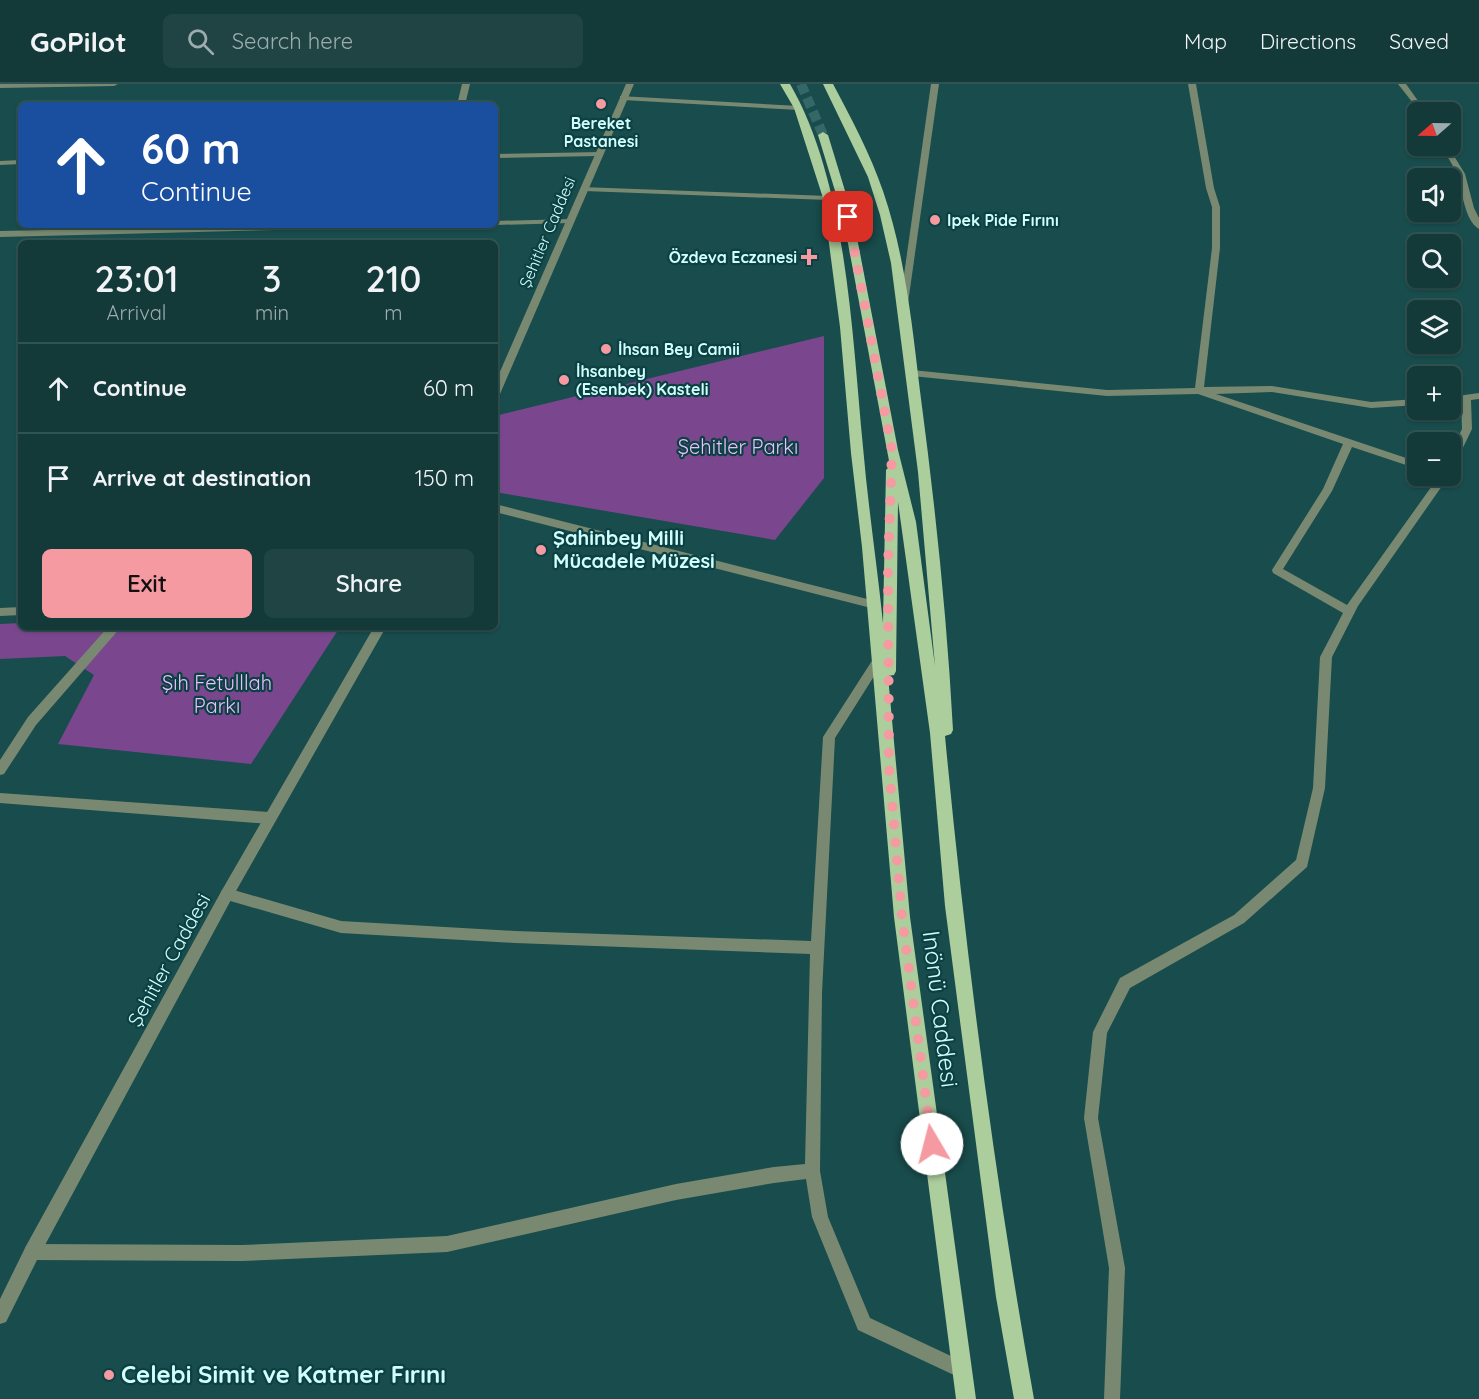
<!DOCTYPE html>
<meta charset="utf-8">
<style>
:root{--surface:#133939;--page:#204444;--text:#f1f3f6;--muted:#9dacae;--line:#325353;--accent:#f49aa0}
body{margin:0;font-family:Quicksand,sans-serif;background:var(--page);color:var(--text);height:100vh;display:flex;flex-direction:column;font-size:22px;white-space:nowrap}
*{box-sizing:border-box;margin:0}
p{font-size:20px;color:var(--muted)}
.icon{flex:none;width:33px;height:33px;fill:none;stroke:currentColor;stroke-width:2;stroke-linecap:round;stroke-linejoin:round}
.map{position:relative;flex:1;overflow:hidden}
.side{position:absolute;left:18px;top:156px;width:480px;height:390px;display:flex;flex-direction:column;background:var(--surface);border-radius:9px;box-shadow:0 2px 4px #0004,0 0 0 2px var(--line)}
.side>*{flex:none}
.banner{position:absolute;left:18px;top:18px;width:480px;height:126px;border-radius:9px;box-shadow:0 2px 4px #0004,0 0 0 2px var(--line);background:#1a4fa0;color:#fff;overflow:hidden}
.needle{width:39px;rotate:250deg}
.buttons{position:absolute;left:1407px;top:18px;display:grid;gap:12px}
.buttons a{display:grid;place-items:center;width:54px;height:54px;border-radius:9px;background:var(--surface);box-shadow:0 2px 4px #0004,0 0 0 2px var(--line);font-size:30px}
.pin{position:absolute;display:grid;place-items:center;width:51px;height:51px;color:#fff;margin:-26px;border-radius:12px;box-shadow:0 3px 9px #0006}
.me{position:absolute;width:66px;margin:-33px;rotate:352deg;stroke-linejoin:round;filter:drop-shadow(0 0 4px #0008)}
.turn{display:flex;align-items:center;gap:21px;height:126px;padding:0 24px;font-size:27px}
.turn .icon{width:78px;height:78px;stroke-width:2.5}
.turn b{display:block;font-size:42px;line-height:51px}
.eta{display:flex;justify-content:space-evenly;align-items:center;height:102px;text-align:center}
.eta b{font-size:36px;font-weight:600;line-height:42px}
.primary-button{display:flex;gap:12px;margin-top:auto;padding:12px 24px}
.primary-button a{flex:1;height:69px;border-radius:9px;background:var(--accent);color:#111;font-size:24px;font-weight:600;line-height:69px;text-align:center}
.primary-button a+a{background:var(--page);color:var(--text)}
ul{padding:0;list-style:none}
li{display:flex;align-items:center;gap:18px;height:90px;padding:0 24px;border-top:2px solid var(--line)}
li div{flex:1}
li b{display:block;font-size:22px}
li em{font-style:normal}
header{display:flex;align-items:center;gap:36px;box-sizing:border-box;height:84px;padding:0 30px;background:var(--surface);border-bottom:2px solid var(--line)}
header strong{font-size:28px}
nav{display:flex;gap:33px;margin-inline-start:auto;font-size:21px}
.search{width:420px;height:54px;background:var(--page);display:flex;align-items:center;gap:15px;box-sizing:border-box;padding:0 21px;border-radius:9px;color:var(--muted);font-size:22px}
.map>svg:first-child{display:block}
.green{fill:#7a478e}
.lines{fill:none;stroke-linecap:round;stroke-linejoin:round}
.primary-tunnel{stroke:#356767;stroke-width:10;stroke-dasharray:10 5;stroke-linecap:butt}
.minor{fill:#798971;fill-rule:evenodd}
.tertiary{fill:#798971;fill-rule:evenodd}
.primary{fill:#accd9c;fill-rule:evenodd}
.route{stroke:#f49aa0;stroke-width:10;stroke-dasharray:0 18}
.poi-dot{fill:#f49aa0;stroke:#0b4142;stroke-width:2}
.labels{text-anchor:middle;stroke-width:4.5;stroke-linejoin:round;paint-order:stroke}
.far-poi-label{font-size:16px;font-weight:bold;fill:#d2fefd;stroke:#0b4142;text-anchor:start}
.far-street-label{font-size:16px;fill:#d2fefd;stroke:#0b4142}
.park-label{font-size:20px;fill:#ebbefe;stroke:#0b4142}
.poi-label{font-size:20px;font-weight:bold;fill:#d2fefd;stroke:#0b4142;text-anchor:start}
.street-label{font-size:20px;fill:#d2fefd;stroke:#0b4142}
.near-street-label{font-size:24px;fill:#d2fefd;stroke:#0b4142}
.near-poi-label{font-size:24px;font-weight:bold;fill:#d2fefd;stroke:#0b4142;text-anchor:start}
</style>
<header>
<strong>GoPilot</strong>
<div class="search"><svg class="icon" aria-label="search" viewBox="0 0 24 24"><circle cx="10" cy="10" r="6"/><path d="M15 15l6 6"/></svg>Search here</div>
<nav><a>Map</a><a>Directions</a><a>Saved</a></nav>
</header>
<div class="map">
<svg width="1479" height="1315" viewBox="0 0 1479 1315">
<rect width="100%" height="100%" fill="#194c4c"/>
<g class="green">
<path d="M 824,252 L 824,394 L 775,456 L 495,408 L 495,332 Z"/>
<path d="M 21,539 L 21,543 L 340,543 L 251,680 L 58,660 L 94,591 L 65,572 L 0,575 L 0,540 Z"/>
</g>
<g class="lines">
<path class="primary-tunnel" d="M 801,0 L 823,51"/>
<g class="minor">
<path d="M 0,0 L 118,0 L 114,2 L 0,4 Z"/>
<path d="M 462,0 L 470,0 L 465,21 L 457,21 Z"/>
<path d="M 931,0 L 939,0 L 908,219 L 904,222 L 900,219 Z"/>
<path d="M 1188,0 L 1196,0 L 1214,104 L 1220,123 L 1220,164 L 1204,303 L 1272,302 L 1371,318 L 1418,315 L 1418,321 L 1371,324 L 1272,308 L 1216,310 L 1418,378 L 1418,385 L 1352,363 L 1332,407 L 1283,485 L 1347,521 L 1439,392 L 1449,392 L 1358,522 L 1332,573 L 1325,704 L 1307,783 L 1244,839 L 1130,904 L 1107,949 L 1098,1034 L 1125,1184 L 1120,1315 L 1104,1315 L 1109,1184 L 1084,1034 L 1093,948 L 1120,894 L 1234,831 L 1296,776 L 1313,704 L 1320,573 L 1343,529 L 1273,489 L 1272,486 L 1323,405 L 1343,360 L 1198,310 L 1107,312 L 912,292 L 907,289 L 912,286 L 1107,306 L 1195,304 L 1212,164 L 1212,123 L 1206,104 Z"/>
<path d="M 1398,0 L 1406,0 L 1426,28 L 1420,28 Z"/>
<path d="M 620,12 L 799,22 L 803,24 L 799,26 L 623,16 L 620,16 Z"/>
<path d="M 1440,62 L 1448,62 L 1465,90 L 1474,124 L 1479,134 L 1479,145 C 1464,136 1463,107 1457,92 C 1454,81 1446,71 1440,62 Z"/>
<path d="M 601,68 L 602,70 L 598,72 L 495,74 L 495,70 Z"/>
<path d="M 21,76 L 21,80 L 0,81 L 0,77 Z"/>
<path d="M 581,103 L 828,112 L 832,114 L 828,116 L 584,107 L 581,107 Z"/>
<path d="M 570,135 L 574,137 L 573,139 L 570,139 L 495,141 L 493,141 L 495,141 L 495,137 Z"/>
<path d="M 286,141 L 400,141 L 396,143 L 0,153 L 0,147 Z"/>
<path d="M 1479,309 L 1479,315 L 1471,316 L 1472,345 L 1455,380 L 1450,383 L 1450,369 L 1462,345 L 1461,318 L 1450,319 L 1450,313 Z"/>
<path d="M 495,420 L 875,517 L 881,521 L 875,525 L 495,428 Z"/>
<path d="M 21,523 L 21,531 L 0,532 L 0,524 Z"/>
<path d="M 108,543 L 121,543 L 36,641 L 4,690 L 0,691 L 0,676 L 28,633 Z"/>
<path d="M 879,570 L 883,572 L 885,575 L 883,578 L 835,654 L 822,909 L 820,1087 L 828,1133 L 870,1234 L 968,1280 L 970,1286 L 968,1292 L 962,1294 L 956,1292 L 858,1246 L 812,1133 L 806,1095 L 774,1099 L 676,1116 L 447,1168 L 242,1177 L 32,1176 L 26,1174 L 24,1168 L 26,1162 L 32,1160 L 242,1161 L 447,1152 L 676,1100 L 774,1083 L 805,1080 L 810,870 L 515,859 L 341,849 L 227,816 L 222,814 L 220,810 L 222,806 L 227,804 L 341,837 L 515,847 L 811,857 L 823,653 L 875,572 Z"/>
<path d="M 0,709 L 269,728 L 273,730 L 275,734 L 273,738 L 269,740 L 0,719 Z"/>
</g>
<g class="tertiary">
<path d="M 626,0 L 634,0 L 500,310 L 495,313 L 495,299 Z"/>
<path d="M 374,543 L 386,543 L 232,814 L 38,1174 L 6,1238 L 0,1240 L 0,1215 L 26,1162 L 222,806 Z"/>
</g>
<path class="primary" d="M 780,0 L 790,0 C 847,98 852,250 863,363 C 868,422 877,480 883,539 L 886,386 L 890,382 L 843,133 L 818,51 L 823,48 L 828,51 L 853,133 L 898,366 L 916,438 L 935,582 L 918,388 L 891,179 L 880,131 L 868,93 L 823,0 L 833,0 C 851,34 870,69 883,107 C 905,171 912,240 920,307 C 935,420 947,533 953,646 L 951,650 L 945,652 C 966,874 995,1096 1034,1315 L 1014,1315 L 996,1213 L 945,822 L 930,649 L 898,418 L 896,587 L 894,591 L 888,592 L 910,833 L 976,1315 L 956,1315 L 894,833 L 862,463 L 851,369 L 840,243 L 823,114 L 794,24 Z"/>
</g>
<g class="lines">
<path class="route" d="M 848,133 L 892,366 L 888,483 L 889,683 L 902,833 L 932,1060"/>
</g>
<g class="poi-dot">
<circle cx="601" cy="20" r="6"/>
<circle cx="935" cy="136" r="6"/>
<path d="M806 164h6v6h6v6h-6v6h-6v-6h-6v-6h6z"/>
<circle cx="606" cy="265" r="6"/>
<circle cx="564" cy="296" r="6"/>
<circle cx="541" cy="466" r="6"/>
<circle cx="109" cy="1291" r="6"/>
</g>
<g class="labels">
<g class="far-poi-label">
<text x="601" y="45" text-anchor="middle">Bereket<tspan x="601" dy="18">Pastanesi</tspan></text>
<text x="947" y="142">Ipek Pide Fırını</text>
<text x="797" y="179" text-anchor="end">Özdeva Eczanesi</text>
<text x="618" y="271">İhsan Bey Camii</text>
<text x="576" y="293">İhsanbey<tspan x="576" dy="18">(Esenbek) Kasteli</tspan></text>
</g>
<g class="far-street-label">
<text transform="translate(547 148) rotate(-67)" y="6">Şehitler Caddesi</text>
</g>
<g class="park-label">
<text x="738" y="370">Şehitler Parkı</text>
<text x="217" y="606">Şıh Fetulllah<tspan x="217" dy="23">Parkı</tspan></text>
</g>
<g class="poi-label">
<text x="553" y="461">Şahinbey Milli<tspan x="553" dy="23">Mücadele Müzesi</tspan></text>
</g>
<g class="street-label">
<text transform="translate(169 876) rotate(-61)" y="7">Şehitler Caddesi</text>
</g>
<g class="near-street-label">
<text transform="translate(940 925) rotate(83)" y="8">Inönü Caddesi</text>
</g>
<g class="near-poi-label">
<text x="121" y="1299">Celebi Simit ve Katmer Fırını</text>
</g>
</g>
</svg>
<div class="buttons">
<a><svg class="needle" viewBox="-14 -14 28 28"><path d="M0-13l5 13h-10z" fill="#e53935"/><path d="M0 13l5-13h-10z" fill="#9dacae"/></svg></a>
<a><svg class="icon" aria-label="sound" viewBox="0 0 24 24"><path d="M4 9h4l5-4v14l-5-4H4zM17 9q2 3 0 6"/></svg></a>
<a><svg class="icon" aria-label="search" viewBox="0 0 24 24"><circle cx="10" cy="10" r="6"/><path d="M15 15l6 6"/></svg></a>
<a><svg class="icon" aria-label="layers" viewBox="0 0 24 24"><path d="M12 4l9 5-9 5-9-5zM3 14l9 5 9-5"/></svg></a>
<a>+</a>
<a>−</a>
</div>
<div class="pin" style="left:848px;top:133px;background:#d93025"><svg class="icon" aria-label="arrive" viewBox="0 0 24 24"><path d="M6 21V4h12l-3 4 3 4H6"/></svg></div>
<svg class="me" style="left:932px;top:1060px" viewBox="-20 -20 40 40"><circle r="19" fill="#fff"/><path d="M0-13L10 11 0 6-10 11z" fill="#f49aa0"/></svg>
<div class="banner">
<div class="turn"><svg class="icon" aria-label="ahead" viewBox="0 0 24 24"><path d="M12 20V5M6 11l6-6 6 6"/></svg><div><b>60 m</b>Continue</div></div>
</div>
<section class="side">
<div class="eta">
<div><b>23:01</b><p>Arrival</p></div>
<div><b>3</b><p>min</p></div>
<div><b>210</b><p>m</p></div>
</div>
<ul>
<li><svg class="icon" aria-label="ahead" viewBox="0 0 24 24"><path d="M12 20V5M6 11l6-6 6 6"/></svg><div><b>Continue</b></div><em>60 m</em></li>
<li><svg class="icon" aria-label="arrive" viewBox="0 0 24 24"><path d="M6 21V4h12l-3 4 3 4H6"/></svg><div><b>Arrive at destination</b></div><em>150 m</em></li>
</ul>
<div class="primary-button"><a>Exit</a><a>Share</a></div>
</section>
</div>
